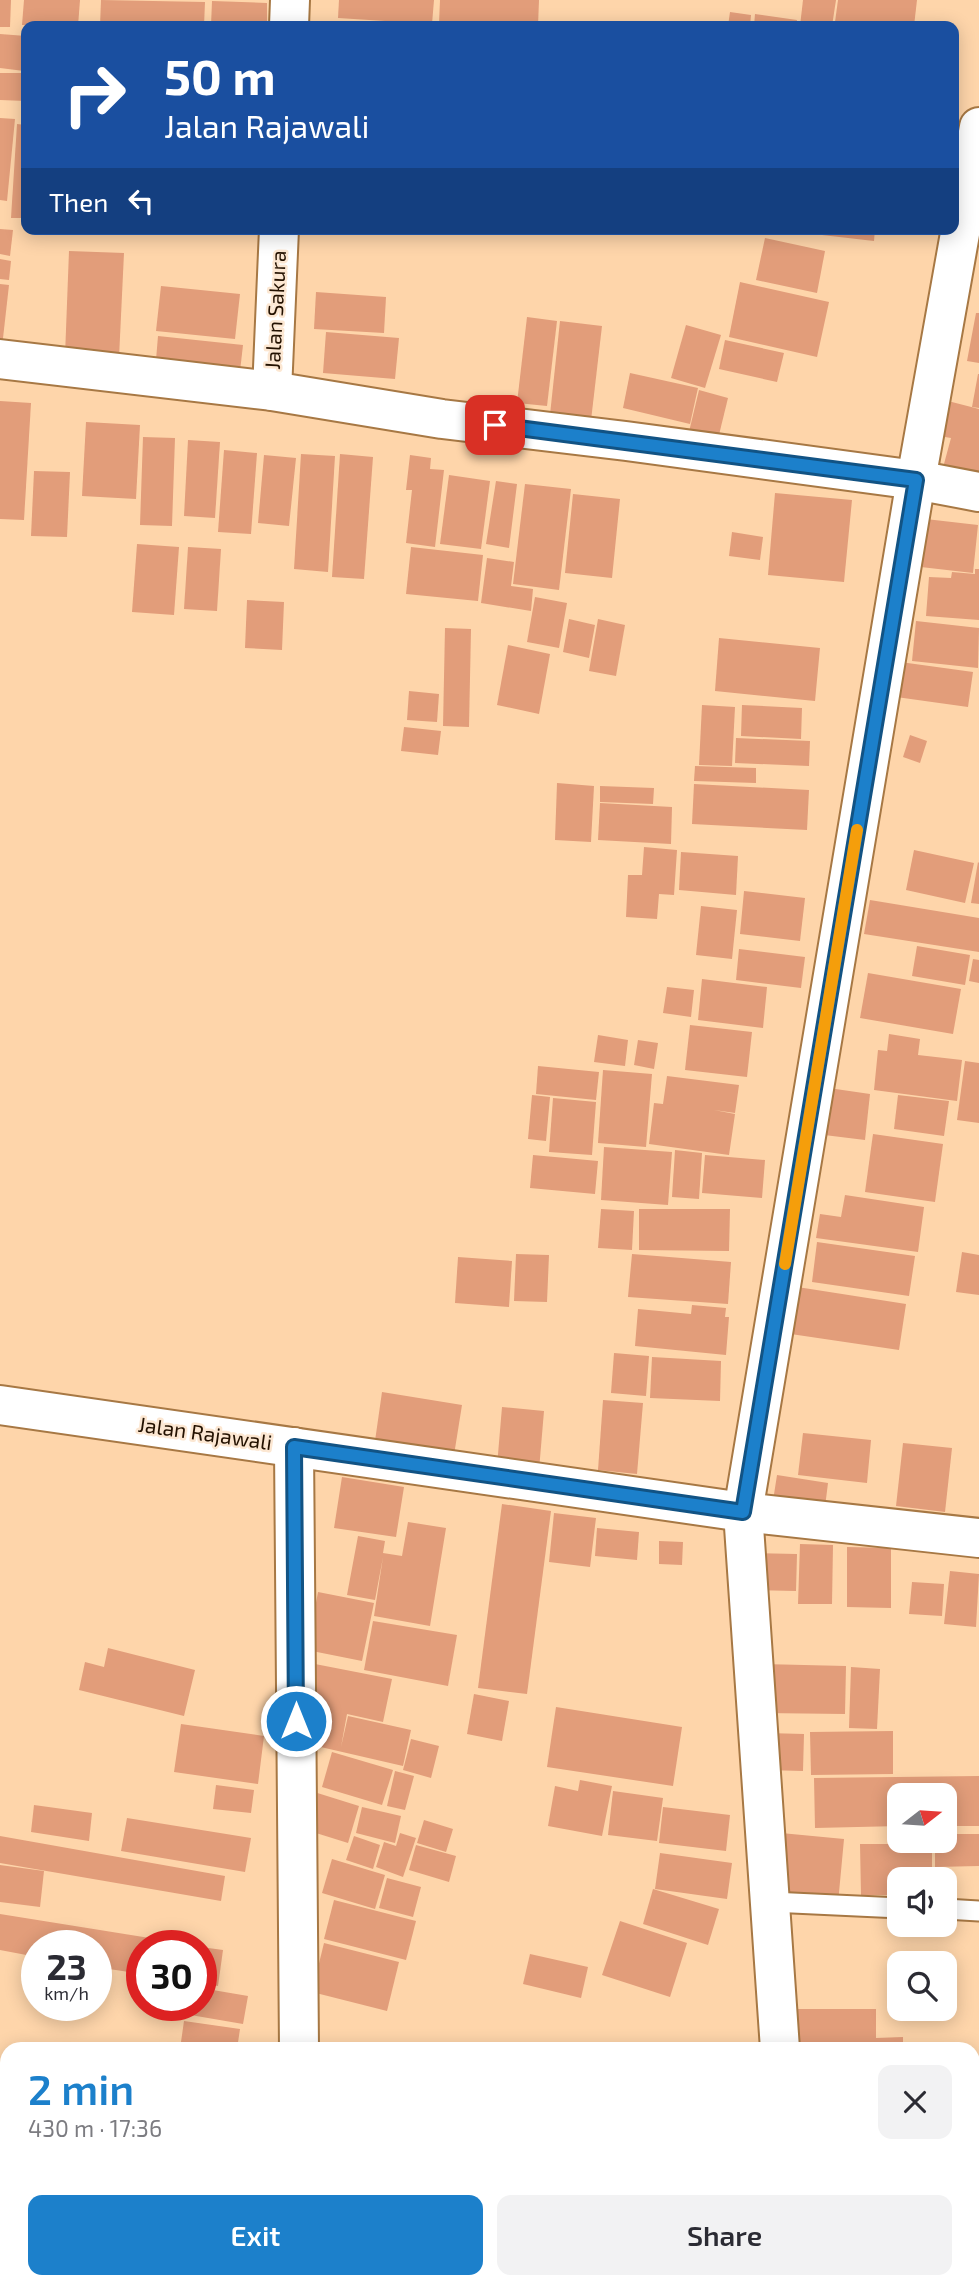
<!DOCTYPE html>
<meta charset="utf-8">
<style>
:root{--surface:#fff;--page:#f2f2f3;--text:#2b2b33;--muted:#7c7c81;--accent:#1c80cb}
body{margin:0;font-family:"Exo 2",sans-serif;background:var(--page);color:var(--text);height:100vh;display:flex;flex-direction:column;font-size:26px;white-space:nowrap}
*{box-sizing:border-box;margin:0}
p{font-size:23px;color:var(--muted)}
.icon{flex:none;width:38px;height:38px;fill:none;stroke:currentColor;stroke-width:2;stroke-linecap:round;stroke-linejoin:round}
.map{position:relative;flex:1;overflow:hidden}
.sheet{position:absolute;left:0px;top:2042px;width:980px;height:247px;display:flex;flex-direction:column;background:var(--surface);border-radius:21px 21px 0 0;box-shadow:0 4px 18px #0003}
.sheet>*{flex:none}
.hud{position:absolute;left:21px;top:21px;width:938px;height:214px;border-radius:14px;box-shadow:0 4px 18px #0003;background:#1a4fa0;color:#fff;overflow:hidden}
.needle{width:46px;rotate:73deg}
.buttons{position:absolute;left:887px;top:1783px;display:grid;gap:14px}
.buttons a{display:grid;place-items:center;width:70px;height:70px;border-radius:14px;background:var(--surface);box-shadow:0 4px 18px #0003;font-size:35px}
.speed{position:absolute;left:21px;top:1930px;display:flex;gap:14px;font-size:35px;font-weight:700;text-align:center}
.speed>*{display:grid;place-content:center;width:91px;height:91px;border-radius:50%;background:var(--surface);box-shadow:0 4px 18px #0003;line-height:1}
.speed small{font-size:18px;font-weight:400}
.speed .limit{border:10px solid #d22;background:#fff;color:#111}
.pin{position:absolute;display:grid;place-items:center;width:60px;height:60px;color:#fff;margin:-30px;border-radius:14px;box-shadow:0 4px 10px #0006}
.me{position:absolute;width:77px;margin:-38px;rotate:0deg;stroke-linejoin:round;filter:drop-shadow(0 0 5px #0008)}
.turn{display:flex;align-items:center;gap:24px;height:147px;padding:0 28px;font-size:32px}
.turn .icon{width:91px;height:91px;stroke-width:2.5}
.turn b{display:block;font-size:49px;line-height:60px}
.then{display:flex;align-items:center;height:66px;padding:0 28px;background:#0003;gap:14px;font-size:26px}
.round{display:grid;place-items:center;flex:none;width:74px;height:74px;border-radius:14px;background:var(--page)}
.summary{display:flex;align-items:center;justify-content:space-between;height:119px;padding:0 28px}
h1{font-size:42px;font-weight:600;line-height:52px;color:var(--accent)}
.cta{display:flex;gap:14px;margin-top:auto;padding:14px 28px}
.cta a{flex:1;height:80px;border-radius:14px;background:var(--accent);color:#fff;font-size:28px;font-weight:600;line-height:80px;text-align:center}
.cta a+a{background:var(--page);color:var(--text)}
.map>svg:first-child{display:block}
.building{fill:#e29d7a}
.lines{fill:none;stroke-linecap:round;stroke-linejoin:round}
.lane-casing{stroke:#a77844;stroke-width:23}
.street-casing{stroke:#a77844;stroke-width:42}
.lane{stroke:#fff;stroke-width:19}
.street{stroke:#fff;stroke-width:38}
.route-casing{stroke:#125384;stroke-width:18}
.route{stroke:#1c80cb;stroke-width:12}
.slow{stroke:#f59e0b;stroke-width:12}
.labels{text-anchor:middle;stroke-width:5;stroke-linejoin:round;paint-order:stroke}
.street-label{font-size:21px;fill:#231100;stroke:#fce7d2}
</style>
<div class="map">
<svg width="979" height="2288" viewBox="0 0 979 2288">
<rect width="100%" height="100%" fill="#fed5aa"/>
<g class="building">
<path d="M 0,0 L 11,0 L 10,27 L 0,27 Z"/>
<path d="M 24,0 L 80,0 L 78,26 L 22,25 Z"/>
<path d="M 101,0 L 205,2 L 204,26 L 100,26 Z"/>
<path d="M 339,0 L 434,0 L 432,24 L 338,18 Z"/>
<path d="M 440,0 L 539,0 L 538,26 L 439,24 Z"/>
<path d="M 803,0 L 836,0 L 832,26 L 800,26 Z"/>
<path d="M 838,0 L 917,0 L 914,26 L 867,26 L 835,22 Z"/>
<path d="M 212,1 L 267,3 L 267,26 L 211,26 Z"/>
<path d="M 730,12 L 751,15 L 750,26 L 728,26 Z"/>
<path d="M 755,14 L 797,20 L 796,26 L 754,26 Z"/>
<path d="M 339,21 L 378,24 L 377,26 L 339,26 Z"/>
<path d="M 0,34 L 26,36 L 24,71 L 0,68 Z"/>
<path d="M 0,73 L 26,73 L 26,101 L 0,100 Z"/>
<path d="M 0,118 L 15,119 L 7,201 L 0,200 Z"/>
<path d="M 17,124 L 26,125 L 26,218 L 11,218 Z"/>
<path d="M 0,229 L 13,230 L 10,256 L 0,254 Z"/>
<path d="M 822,229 L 875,229 L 874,241 L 822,235 Z"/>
<path d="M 765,238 L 825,251 L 817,293 L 756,280 Z"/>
<path d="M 69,251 L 124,253 L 119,358 L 65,356 Z"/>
<path d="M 0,259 L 11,261 L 9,280 L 0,279 Z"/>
<path d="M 740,282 L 829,302 L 817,357 L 729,337 Z"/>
<path d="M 0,284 L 9,285 L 2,347 L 0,347 Z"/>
<path d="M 161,286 L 240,294 L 235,339 L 156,331 Z"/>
<path d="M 316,292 L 386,297 L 384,333 L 314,329 Z"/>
<path d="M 976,313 L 979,313 L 979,363 L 967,361 Z"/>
<path d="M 527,317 L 557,321 L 547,406 L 517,403 Z"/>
<path d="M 560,321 L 602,326 L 590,429 L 549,424 Z"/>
<path d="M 686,325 L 721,335 L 705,388 L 671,378 Z"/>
<path d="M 326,332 L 399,338 L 395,379 L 323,373 Z"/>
<path d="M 158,336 L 243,345 L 239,380 L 155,372 Z"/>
<path d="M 725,340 L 784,353 L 777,382 L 719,369 Z"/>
<path d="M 630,373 L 698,388 L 690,424 L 623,408 Z"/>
<path d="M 978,374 L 979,374 L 979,408 L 972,407 Z"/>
<path d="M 699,390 L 728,398 L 717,443 L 688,436 Z"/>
<path d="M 0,401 L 31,403 L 24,520 L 0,519 Z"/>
<path d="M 948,401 L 979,409 L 979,485 L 941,475 L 951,438 L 939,436 Z"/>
<path d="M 86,422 L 140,425 L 136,499 L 82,496 Z"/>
<path d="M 143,437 L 175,438 L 172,526 L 140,525 Z"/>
<path d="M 188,440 L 220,442 L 215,518 L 184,516 Z"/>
<path d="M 224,450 L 257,453 L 251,534 L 218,532 Z"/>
<path d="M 301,454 L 335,456 L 328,572 L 294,569 Z"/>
<path d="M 340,454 L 373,457 L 364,579 L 332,577 Z"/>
<path d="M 264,455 L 296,458 L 289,526 L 258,523 Z"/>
<path d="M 410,455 L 431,458 L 430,469 L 444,470 L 435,547 L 406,543 L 412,490 L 406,490 Z"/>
<path d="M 34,471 L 70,472 L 67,537 L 31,536 Z"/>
<path d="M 449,475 L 490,481 L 481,549 L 440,544 Z"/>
<path d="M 496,481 L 517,484 L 509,548 L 486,544 Z"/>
<path d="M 525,484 L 571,489 L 559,590 L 513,584 Z"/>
<path d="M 775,493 L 852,500 L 844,582 L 768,575 Z"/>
<path d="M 573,494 L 620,499 L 612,578 L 565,573 Z"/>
<path d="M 917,518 L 978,525 L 973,573 L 912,566 Z"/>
<path d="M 732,532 L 763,537 L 760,560 L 729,556 Z"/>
<path d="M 137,544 L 179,547 L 174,615 L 132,612 Z"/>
<path d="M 188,547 L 221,549 L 217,611 L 184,609 Z"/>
<path d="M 411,547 L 483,555 L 478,601 L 406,594 Z"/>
<path d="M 487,558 L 514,562 L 511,586 L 533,589 L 531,611 L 481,603 Z"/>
<path d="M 975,569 L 979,569 L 979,620 L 926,616 L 929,577 L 951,578 L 952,572 L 975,574 Z"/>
<path d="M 535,597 L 567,603 L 559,648 L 527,642 Z"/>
<path d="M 247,600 L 284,602 L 282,650 L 245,648 Z"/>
<path d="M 569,619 L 595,625 L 589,658 L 563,652 Z"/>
<path d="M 598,619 L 625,625 L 616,676 L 589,671 Z"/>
<path d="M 916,621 L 979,628 L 978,668 L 912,661 Z"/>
<path d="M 445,628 L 471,629 L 469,727 L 443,726 Z"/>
<path d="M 719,638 L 820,648 L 815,701 L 715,691 Z"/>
<path d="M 508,645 L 550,654 L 539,714 L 497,705 Z"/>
<path d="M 893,661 L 973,672 L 968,707 L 889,696 Z"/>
<path d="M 409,691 L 439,694 L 437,722 L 407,720 Z"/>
<path d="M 702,705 L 735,707 L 732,766 L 699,765 Z"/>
<path d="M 742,705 L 802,708 L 801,739 L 741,736 Z"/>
<path d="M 404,727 L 441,731 L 438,755 L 401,751 Z"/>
<path d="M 910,735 L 927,741 L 920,763 L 903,757 Z"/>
<path d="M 736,738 L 810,741 L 809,766 L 735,763 Z"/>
<path d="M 695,766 L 756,768 L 756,783 L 694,781 Z"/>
<path d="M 557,783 L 594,786 L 591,842 L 555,840 Z"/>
<path d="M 694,784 L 809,790 L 807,830 L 692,824 Z"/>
<path d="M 600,786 L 654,788 L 653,804 L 600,802 Z"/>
<path d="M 600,803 L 672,807 L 671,844 L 598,840 Z"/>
<path d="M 644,847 L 677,850 L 674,895 L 659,894 L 657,919 L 626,917 L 628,875 L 642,875 Z"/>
<path d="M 914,850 L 974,863 L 965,903 L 906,890 Z"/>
<path d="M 681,852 L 738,856 L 736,895 L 679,890 Z"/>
<path d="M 978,862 L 979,863 L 979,904 L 971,903 Z"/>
<path d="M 744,891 L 805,898 L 800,941 L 740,934 Z"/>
<path d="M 870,900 L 979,918 L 979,952 L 864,934 Z"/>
<path d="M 701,906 L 737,910 L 732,959 L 696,955 Z"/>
<path d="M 917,946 L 970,955 L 965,985 L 912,976 Z"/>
<path d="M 739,949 L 805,957 L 801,988 L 736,980 Z"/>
<path d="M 973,959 L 979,960 L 979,983 L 969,981 Z"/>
<path d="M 868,973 L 961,989 L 953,1034 L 860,1018 Z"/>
<path d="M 702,979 L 767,987 L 763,1028 L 698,1020 Z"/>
<path d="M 667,987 L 694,990 L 691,1017 L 663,1013 Z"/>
<path d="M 690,1025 L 752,1032 L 747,1077 L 685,1070 Z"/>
<path d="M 889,1034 L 920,1039 L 918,1055 L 962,1060 L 957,1101 L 874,1090 L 878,1050 L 887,1051 Z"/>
<path d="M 598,1035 L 628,1040 L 625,1066 L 594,1062 Z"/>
<path d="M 638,1040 L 658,1043 L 654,1069 L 634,1065 Z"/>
<path d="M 965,1061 L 979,1063 L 979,1123 L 957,1120 Z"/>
<path d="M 538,1066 L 599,1072 L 596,1100 L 536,1094 Z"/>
<path d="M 603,1070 L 652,1074 L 646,1147 L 598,1143 Z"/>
<path d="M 667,1076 L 739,1085 L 735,1113 L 714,1110 L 735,1114 L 729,1155 L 649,1144 L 654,1103 L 663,1104 Z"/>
<path d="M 815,1086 L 870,1094 L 865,1140 L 808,1133 Z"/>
<path d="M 532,1095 L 550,1097 L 546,1141 L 528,1139 Z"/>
<path d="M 898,1095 L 949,1101 L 944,1136 L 894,1129 Z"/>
<path d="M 553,1098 L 596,1102 L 592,1155 L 549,1152 Z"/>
<path d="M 873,1134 L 943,1144 L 935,1202 L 865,1192 Z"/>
<path d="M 604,1147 L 672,1152 L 668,1205 L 601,1200 Z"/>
<path d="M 675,1150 L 702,1153 L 699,1199 L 672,1197 Z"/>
<path d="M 533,1155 L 598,1161 L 595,1194 L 530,1188 Z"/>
<path d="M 705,1155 L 765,1160 L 762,1198 L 702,1193 Z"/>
<path d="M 845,1195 L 924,1207 L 918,1252 L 816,1238 L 820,1214 L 841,1217 Z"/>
<path d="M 601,1209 L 634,1211 L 632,1250 L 598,1248 Z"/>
<path d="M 639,1209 L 730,1209 L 729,1251 L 639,1250 Z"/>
<path d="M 817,1242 L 915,1256 L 909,1296 L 812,1282 Z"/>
<path d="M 962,1252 L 979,1255 L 979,1295 L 956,1292 Z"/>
<path d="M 516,1254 L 549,1255 L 547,1302 L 514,1301 Z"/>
<path d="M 632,1254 L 731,1262 L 728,1304 L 628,1297 Z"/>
<path d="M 458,1257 L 512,1261 L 509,1307 L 455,1303 Z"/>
<path d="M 791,1286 L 906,1304 L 899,1350 L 784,1333 Z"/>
<path d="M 692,1305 L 726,1308 L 725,1317 L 729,1317 L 726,1355 L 635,1346 L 638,1309 L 691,1314 Z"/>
<path d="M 614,1353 L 649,1356 L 646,1396 L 611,1393 Z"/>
<path d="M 652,1357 L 721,1361 L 720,1401 L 650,1398 Z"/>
<path d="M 382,1392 L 462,1405 L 454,1455 L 375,1441 Z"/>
<path d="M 603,1400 L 643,1403 L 637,1474 L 598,1470 Z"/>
<path d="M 502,1407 L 544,1411 L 539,1470 L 497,1466 Z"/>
<path d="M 803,1433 L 871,1440 L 867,1483 L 798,1475 Z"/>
<path d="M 903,1443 L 952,1448 L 945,1512 L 896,1506 Z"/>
<path d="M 777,1475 L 828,1483 L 824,1515 L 772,1507 Z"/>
<path d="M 342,1477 L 404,1487 L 396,1537 L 334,1528 Z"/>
<path d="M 502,1504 L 551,1511 L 527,1694 L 478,1688 Z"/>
<path d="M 554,1513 L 596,1518 L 590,1567 L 549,1562 Z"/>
<path d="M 408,1522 L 446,1528 L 430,1626 L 374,1616 L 383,1557 L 375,1600 L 347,1595 L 358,1536 L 385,1541 L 383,1553 L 402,1556 Z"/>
<path d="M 597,1528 L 639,1532 L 637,1560 L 595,1556 Z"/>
<path d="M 659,1541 L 683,1542 L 682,1565 L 659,1564 Z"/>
<path d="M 800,1544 L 833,1545 L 832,1604 L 798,1604 Z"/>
<path d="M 847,1547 L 891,1548 L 891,1608 L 847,1607 Z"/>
<path d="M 753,1553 L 797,1554 L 796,1591 L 753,1590 Z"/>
<path d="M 950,1571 L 979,1574 L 976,1627 L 944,1624 Z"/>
<path d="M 912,1582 L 944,1584 L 942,1616 L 909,1614 Z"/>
<path d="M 318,1592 L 374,1603 L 362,1661 L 307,1650 Z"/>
<path d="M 373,1621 L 457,1635 L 448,1686 L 364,1670 Z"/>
<path d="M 108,1648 L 195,1670 L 184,1716 L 79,1690 L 85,1662 L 104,1667 Z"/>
<path d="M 315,1664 L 392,1679 L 383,1722 L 347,1714 L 341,1747 L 348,1716 L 411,1730 L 403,1766 L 299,1742 Z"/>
<path d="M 761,1664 L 846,1666 L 845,1714 L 761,1713 Z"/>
<path d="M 851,1667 L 880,1669 L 877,1729 L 849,1728 Z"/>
<path d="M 474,1694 L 509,1701 L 502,1741 L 467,1734 Z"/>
<path d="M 556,1707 L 682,1727 L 673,1786 L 547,1767 Z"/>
<path d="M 181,1724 L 264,1736 L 258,1784 L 174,1772 Z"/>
<path d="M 893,1731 L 893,1774 L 811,1775 L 810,1732 Z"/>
<path d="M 767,1733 L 804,1734 L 803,1771 L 766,1770 Z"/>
<path d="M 411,1739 L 439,1746 L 431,1778 L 403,1770 Z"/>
<path d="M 332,1752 L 393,1770 L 382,1805 L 322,1787 Z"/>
<path d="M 395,1771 L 414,1776 L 405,1810 L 387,1806 Z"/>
<path d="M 979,1776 L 979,1826 L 945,1826 L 945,1796 L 900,1796 L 900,1826 L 815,1828 L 814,1778 Z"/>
<path d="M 580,1780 L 612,1786 L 602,1836 L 548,1826 L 555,1786 L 578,1791 Z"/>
<path d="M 216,1785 L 254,1790 L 251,1813 L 213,1809 Z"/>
<path d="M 311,1791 L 359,1806 L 348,1843 L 300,1828 Z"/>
<path d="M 613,1791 L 663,1798 L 657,1841 L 608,1835 Z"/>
<path d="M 34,1805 L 92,1813 L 89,1841 L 31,1832 Z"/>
<path d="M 362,1807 L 401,1816 L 395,1843 L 356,1833 Z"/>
<path d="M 663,1807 L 730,1815 L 726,1851 L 659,1843 Z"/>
<path d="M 127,1818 L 251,1838 L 245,1872 L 121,1851 Z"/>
<path d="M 424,1820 L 453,1829 L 446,1852 L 417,1843 Z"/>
<path d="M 400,1833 L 416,1838 L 403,1877 L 376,1867 L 384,1842 L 396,1846 Z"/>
<path d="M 781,1833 L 844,1839 L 838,1903 L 776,1897 Z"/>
<path d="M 945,1834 L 979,1834 L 979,1866 L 935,1867 L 935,1841 L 945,1841 Z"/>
<path d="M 0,1836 L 225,1876 L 221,1901 L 0,1863 Z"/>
<path d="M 354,1836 L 380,1845 L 373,1869 L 346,1860 Z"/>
<path d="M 860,1844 L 932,1844 L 932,1880 L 900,1880 L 900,1895 L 861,1895 Z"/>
<path d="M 416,1845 L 456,1856 L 449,1882 L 409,1870 Z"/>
<path d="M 660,1853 L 732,1863 L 727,1899 L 655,1889 Z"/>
<path d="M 332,1859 L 385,1875 L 375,1909 L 322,1893 Z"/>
<path d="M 0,1865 L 44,1871 L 40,1907 L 0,1902 Z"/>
<path d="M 387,1878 L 421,1887 L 413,1917 L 379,1908 Z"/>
<path d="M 653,1889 L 719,1909 L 708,1945 L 643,1924 Z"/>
<path d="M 334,1900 L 416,1921 L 406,1960 L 324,1939 Z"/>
<path d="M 0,1914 L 187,1944 L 187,1946 L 142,1946 L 142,1974 L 96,1967 L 96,1946 L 37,1946 L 37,1957 L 0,1950 Z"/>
<path d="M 620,1921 L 687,1943 L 670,1997 L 602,1975 Z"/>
<path d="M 324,1943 L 399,1962 L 387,2011 L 312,1992 Z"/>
<path d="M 201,1947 L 223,1950 L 218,1986 L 201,1983 Z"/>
<path d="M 530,1954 L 588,1967 L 581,1998 L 523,1984 Z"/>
<path d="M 201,1988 L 248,1996 L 243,2024 L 138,2006 L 140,1992 L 142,2006 L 201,2006 Z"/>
<path d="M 798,2009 L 876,2009 L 876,2038 L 903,2037 L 903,2049 L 798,2049 Z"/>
<path d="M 184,2021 L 240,2029 L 237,2049 L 180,2049 Z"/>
<path d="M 329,2042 L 364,2048 L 364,2049 L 328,2049 Z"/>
<path d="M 973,2273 L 979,2273 L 979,2288 L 971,2288 Z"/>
<path d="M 90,2282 L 211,2282 L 210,2288 L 116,2288 L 90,2285 Z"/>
<path d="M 641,2282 L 745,2282 L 745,2284 L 641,2285 Z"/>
<path d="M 832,2282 L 895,2282 L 895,2284 L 832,2285 Z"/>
</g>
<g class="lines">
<defs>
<g id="lane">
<path d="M 771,1902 L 900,1908"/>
<path d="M 945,1909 L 979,1911"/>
</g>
<g id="street">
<path d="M 289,26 L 290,0"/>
<path d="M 0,359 L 272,391 L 442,419 L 626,441 L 916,480 L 979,492"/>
<path d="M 272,391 L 279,229"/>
<path d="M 0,1405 L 743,1512 L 979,1538"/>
<path d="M 294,1447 L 299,2049"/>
<path d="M 780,2049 L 743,1512 L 916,480 L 979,127"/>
<path d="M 302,2282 L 302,2288"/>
<path d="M 796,2282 L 796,2288"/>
</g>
</defs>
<use href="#lane" class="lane-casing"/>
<use href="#street" class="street-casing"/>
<use href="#lane" class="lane"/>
<use href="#street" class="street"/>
</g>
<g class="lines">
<defs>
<path id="route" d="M 296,1721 L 294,1447 L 743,1512 L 916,480 L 495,425"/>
</defs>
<use href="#route" class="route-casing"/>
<use href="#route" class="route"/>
<path class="slow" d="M 785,1264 L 857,830"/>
</g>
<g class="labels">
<g class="street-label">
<text transform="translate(276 310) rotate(-87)" y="7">Jalan Sakura</text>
<text transform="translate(205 1434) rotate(8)" y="7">Jalan Rajawali</text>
</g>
</g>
</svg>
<div class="buttons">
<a><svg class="needle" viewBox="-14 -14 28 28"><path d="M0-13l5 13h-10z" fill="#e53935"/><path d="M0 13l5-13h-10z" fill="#7c7c81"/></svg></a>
<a><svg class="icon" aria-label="sound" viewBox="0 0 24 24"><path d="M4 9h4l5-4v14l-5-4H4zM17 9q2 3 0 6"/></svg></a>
<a><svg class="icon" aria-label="search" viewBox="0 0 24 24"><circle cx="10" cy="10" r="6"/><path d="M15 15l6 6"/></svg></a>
</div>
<div class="speed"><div>23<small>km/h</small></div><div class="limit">30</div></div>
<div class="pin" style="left:495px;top:425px;background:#d93025"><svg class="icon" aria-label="arrive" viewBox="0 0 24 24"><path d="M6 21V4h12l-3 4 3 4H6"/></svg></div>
<svg class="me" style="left:296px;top:1721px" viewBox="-20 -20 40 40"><circle r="17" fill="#1c80cb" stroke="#fff" stroke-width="3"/><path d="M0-11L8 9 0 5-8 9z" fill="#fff"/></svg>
<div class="hud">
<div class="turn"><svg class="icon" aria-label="right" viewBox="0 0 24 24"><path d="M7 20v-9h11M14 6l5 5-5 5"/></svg><div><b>50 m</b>Jalan Rajawali</div></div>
<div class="then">Then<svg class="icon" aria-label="left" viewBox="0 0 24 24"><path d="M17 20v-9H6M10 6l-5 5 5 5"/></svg></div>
</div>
<section class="sheet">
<div class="summary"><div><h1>2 min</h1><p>430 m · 17:36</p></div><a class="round"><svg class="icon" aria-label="close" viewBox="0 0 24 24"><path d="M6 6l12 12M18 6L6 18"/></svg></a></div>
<div class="cta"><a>Exit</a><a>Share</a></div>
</section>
</div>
